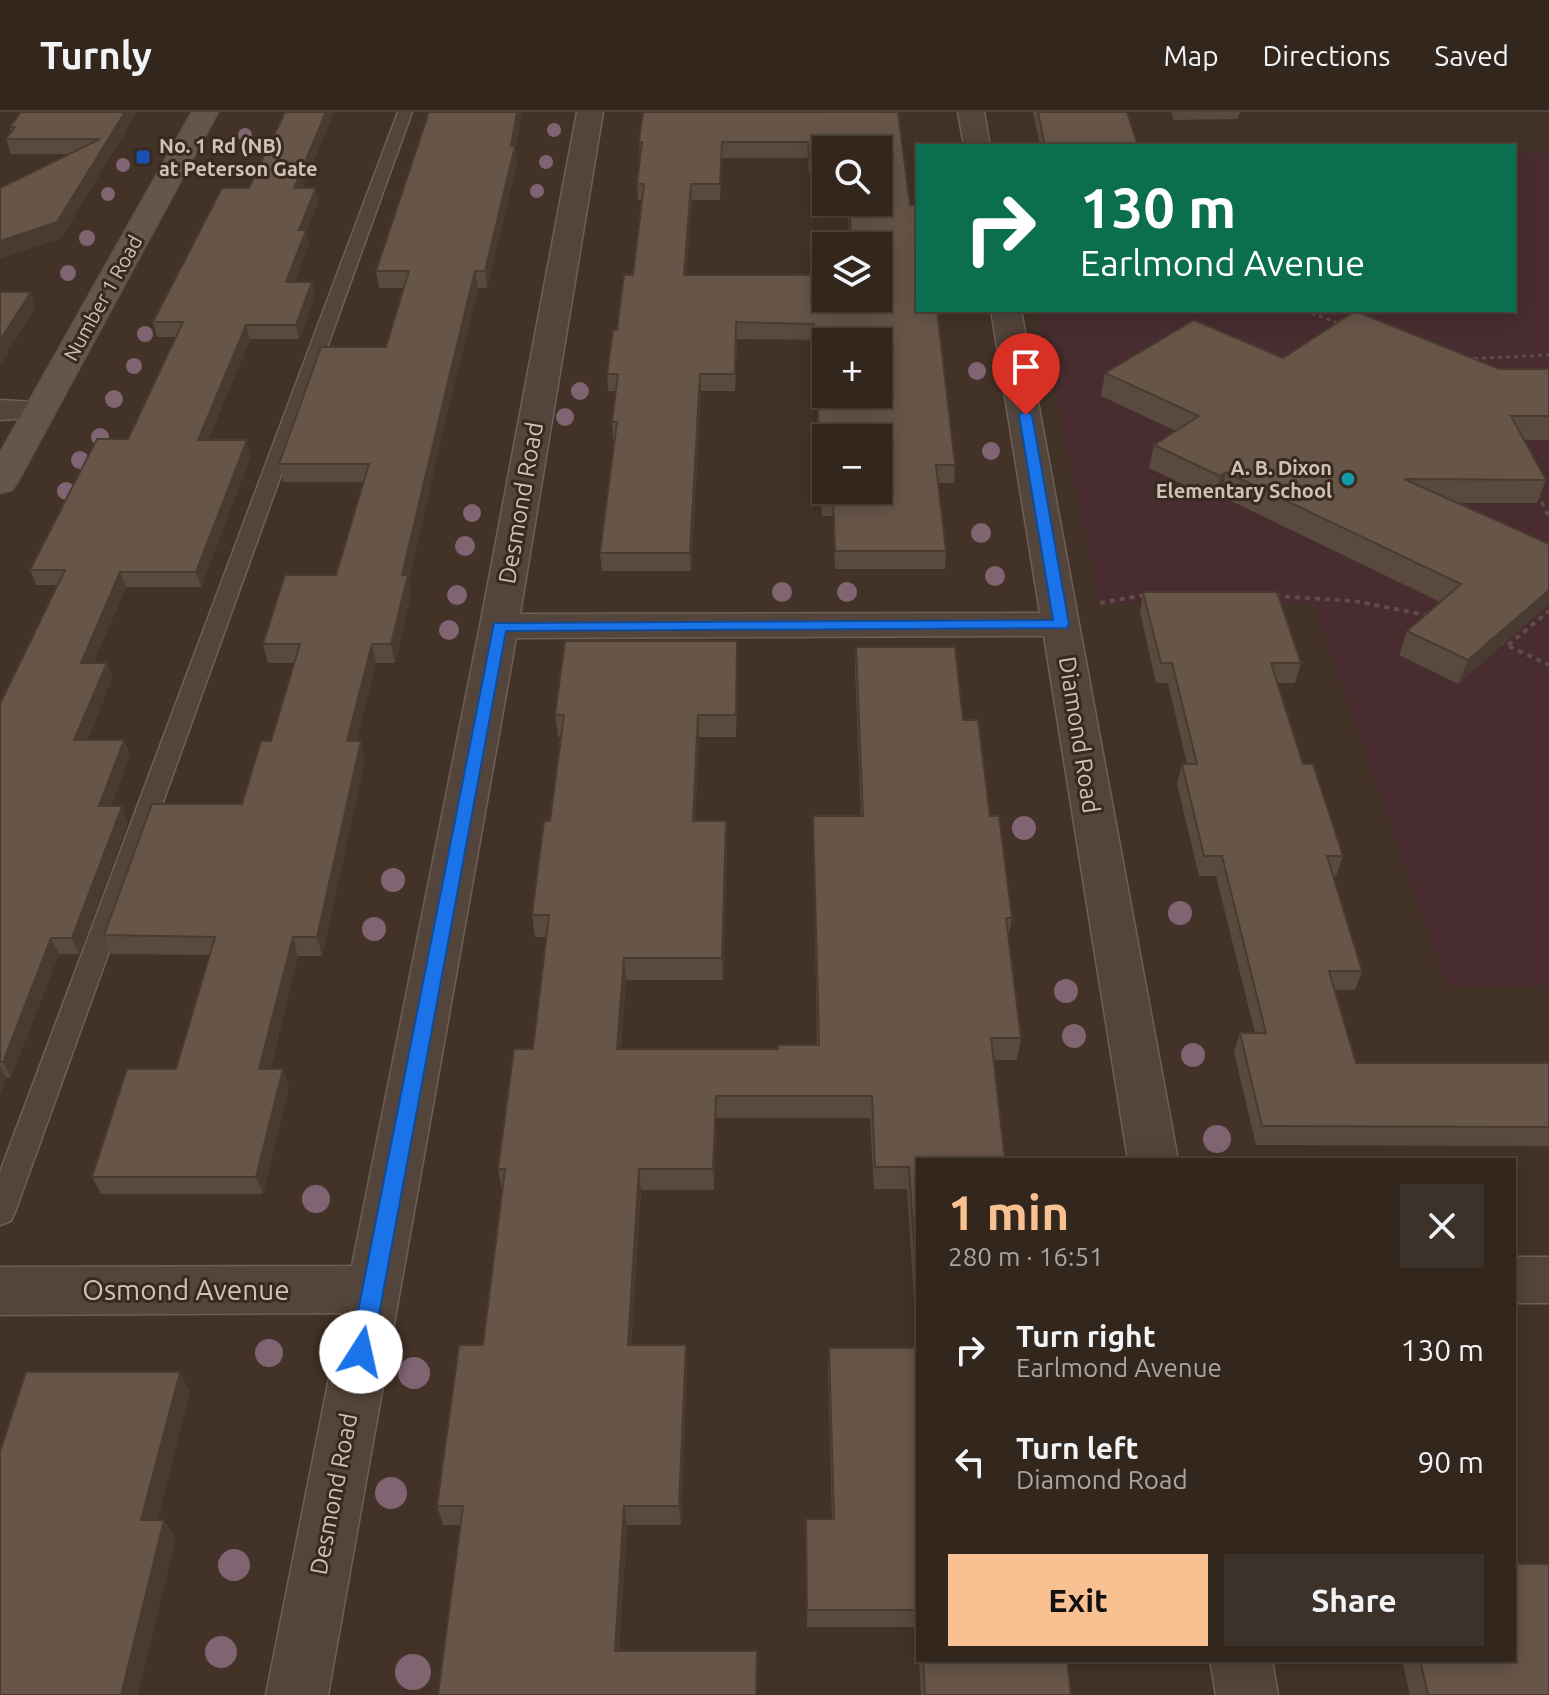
<!DOCTYPE html>
<meta charset="utf-8">
<style>
:root{--surface:#32261d;--page:#3d322a;--text:#f1f3f6;--muted:#a8a5a4;--line:#4d433b;--accent:#f9c091}
body{margin:0;font-family:Ubuntu,sans-serif;background:var(--page);color:var(--text);height:100vh;display:flex;flex-direction:column;font-size:30px;white-space:nowrap}
*{box-sizing:border-box;margin:0}
p{font-size:26px;color:var(--muted)}
.icon{flex:none;width:44px;height:44px;fill:none;stroke:currentColor;stroke-width:2;stroke-linecap:round;stroke-linejoin:round}
.map{position:relative;flex:1;overflow:hidden}
.drawer{position:absolute;left:916px;top:1046px;width:600px;height:504px;display:flex;flex-direction:column;background:var(--surface);border-radius:0px;box-shadow:0 4px 20px #0003,0 0 0 2px var(--line)}
.drawer>*{flex:none}
.top-card{position:absolute;left:916px;top:32px;width:600px;height:168px;border-radius:0px;box-shadow:0 4px 20px #0003,0 0 0 2px var(--line);background:#0b6e4f;color:#fff;overflow:hidden}
.tools{position:absolute;left:812px;top:24px;display:grid;gap:16px}
.tools a{display:grid;place-items:center;width:80px;height:80px;border-radius:0px;background:var(--surface);box-shadow:0 4px 20px #0003,0 0 0 2px var(--line);font-size:40px}
.pin{position:absolute;display:grid;place-items:center;width:68px;height:68px;color:#fff;margin:-82px -34px;border-radius:50% 50% 50% 0;rotate:-45deg;box-shadow:0 0 8px #0007}
.pin .icon{rotate:45deg}
.me{position:absolute;width:88px;margin:-44px;rotate:10deg;stroke-linejoin:round;filter:drop-shadow(0 0 6px #0008)}
.turn{display:flex;align-items:center;gap:28px;height:168px;padding:0 32px;font-size:36px}
.turn .icon{width:104px;height:104px;stroke-width:2.5}
.turn b{display:block;font-size:56px;line-height:68px}
.round{display:grid;place-items:center;flex:none;width:84px;height:84px;border-radius:0px;background:var(--page)}
.headline{display:flex;align-items:center;justify-content:space-between;height:136px;padding:0 32px}
h1{font-size:48px;font-weight:700;line-height:60px;color:var(--accent)}
.primary-button{display:flex;gap:16px;margin-top:auto;padding:16px 32px}
.primary-button a{flex:1;height:92px;border-radius:0px;background:var(--accent);color:#111;font-size:32px;font-weight:700;line-height:92px;text-align:center}
.primary-button a+a{background:var(--page);color:var(--text)}
ul{padding:0;list-style:none}
li{display:flex;align-items:center;gap:24px;height:112px;padding:0 32px}
li div{flex:1}
li b{display:block;font-size:30px}
li em{font-style:normal}
header{display:flex;align-items:center;gap:48px;box-sizing:border-box;height:112px;padding:0 40px;background:var(--surface);border-bottom:2px solid var(--line)}
header strong{font-size:38px}
nav{display:flex;gap:44px;margin-inline-start:auto;font-size:28px}
.map>svg:first-child{display:block}
.green{fill:#482c2f}
.lines{fill:none;stroke-linecap:round;stroke-linejoin:round}
.lane-casing{stroke:#6d6056;stroke-width:3}
.street-casing{stroke:#6d6056;stroke-width:3}
.secondary-casing{stroke:#5c4f45;stroke-width:3}
.path-far1{stroke:#634a4b;stroke-width:3;stroke-dasharray:4 4;stroke-linecap:butt}
.path{stroke:#634a4b;stroke-width:4;stroke-dasharray:5 5;stroke-linecap:butt}
.lane{fill:#53453b;fill-rule:evenodd}
.street{fill:#53453b;fill-rule:evenodd}
.secondary{fill:#665649;fill-rule:evenodd}
.tree{fill:#806472}
.wall{fill:#594a3e;fill-rule:evenodd}
.shaded-wall{fill:#483c32}
.building{fill:#675648;stroke:#483c32;stroke-width:2;fill-rule:evenodd}
.route{fill:#1a73e8;stroke:#114b97;stroke-width:2}
.transit-dot{fill:#1a4fb4;stroke:#382a20;stroke-width:3}
.culture-dot{fill:#0f9aa8;stroke:#382a20;stroke-width:3}
.labels{text-anchor:middle;stroke-width:6;stroke-linejoin:round;paint-order:stroke}
.far-poi-label{font-size:20px;font-weight:bold;fill:#cdc2b8;stroke:#382a20;text-anchor:start}
.far-street-label{font-size:20px;fill:#cdc2b8;stroke:#382a20}
.street-label{font-size:24px;fill:#cdc2b8;stroke:#382a20}
.near-street-label{font-size:28px;fill:#cdc2b8;stroke:#382a20}
</style>
<header>
<strong>Turnly</strong>
<nav><a>Map</a><a>Directions</a><a>Saved</a></nav>
</header>
<div class="map">
<svg width="1549" height="1583" viewBox="0 0 1549 1583">
<rect width="100%" height="100%" fill="#433227"/>
<path class="green" d="M 1514,41 L 1549,41 L 1549,874 L 1447,874 L 1313,491 L 1100,491 L 1038,198 L 1514,198 Z"/>
<g class="lines">
<defs>
<path id="lane" d="M 398,0 L 412,0 L 15,1100 L 11,1109 L 0,1113 L 0,1060 Z"/>
<g id="street">
<path d="M 577,0 L 603,0 L 520,502 L 1040,501 L 991,198 L 1021,198 L 1178,1048 L 1128,1048 L 1044,524 L 516,526 L 328,1583 L 266,1583 L 342,1201 L 0,1203 L 0,1155 L 352,1154 L 480,514 Z"/>
<path d="M 958,0 L 984,0 L 990,34 L 964,34 Z"/>
<path d="M 0,288 L 51,291 L 56,298 L 51,305 L 0,308 Z"/>
<rect x="1514" y="1145" width="35" height="46"/>
<path d="M 1210,1548 L 1272,1548 L 1278,1583 L 1216,1583 Z"/>
</g>
<path id="secondary" d="M 192,0 L 218,0 L 17,371 L 12,378 L 0,381 L 0,341 Z"/>
</defs>
<use href="#lane" class="lane-casing"/>
<use href="#street" class="street-casing"/>
<use href="#secondary" class="secondary-casing"/>
<g class="path-far1">
<path d="M 1304,198 L 1343,213"/>
<path d="M 1466,247 L 1549,243"/>
</g>
<g class="path">
<path d="M 1537,381 L 1549,405"/>
<path d="M 1275,484 L 1354,489 L 1431,504"/>
<path d="M 1100,491 L 1149,482"/>
<path d="M 1500,530 L 1549,553"/>
<path d="M 1508,533 L 1549,499"/>
</g>
<use href="#lane" class="lane"/>
<use href="#street" class="street"/>
<use href="#secondary" class="secondary"/>
</g>
<g class="tree">
<circle cx="554" cy="18" r="7"/>
<circle cx="245" cy="23" r="7"/>
<circle cx="546" cy="50" r="7"/>
<circle cx="123" cy="53" r="7"/>
<circle cx="537" cy="79" r="7"/>
<circle cx="108" cy="82" r="7"/>
<circle cx="87" cy="126" r="8"/>
<circle cx="68" cy="161" r="8"/>
<circle cx="145" cy="222" r="8"/>
<circle cx="134" cy="254" r="8"/>
<circle cx="977" cy="259" r="9"/>
<circle cx="580" cy="279" r="9"/>
<circle cx="114" cy="287" r="9"/>
<circle cx="565" cy="305" r="9"/>
<circle cx="100" cy="325" r="9"/>
<circle cx="991" cy="339" r="9"/>
<circle cx="80" cy="348" r="9"/>
<circle cx="66" cy="379" r="9"/>
<circle cx="472" cy="401" r="9"/>
<circle cx="981" cy="421" r="10"/>
<circle cx="465" cy="434" r="10"/>
<circle cx="995" cy="464" r="10"/>
<circle cx="782" cy="480" r="10"/>
<circle cx="847" cy="480" r="10"/>
<circle cx="457" cy="483" r="10"/>
<circle cx="449" cy="518" r="10"/>
<circle cx="1024" cy="716" r="12"/>
<circle cx="393" cy="768" r="12"/>
<circle cx="1180" cy="801" r="12"/>
<circle cx="374" cy="817" r="12"/>
<circle cx="1066" cy="879" r="12"/>
<circle cx="1074" cy="924" r="12"/>
<circle cx="1193" cy="943" r="12"/>
<circle cx="1217" cy="1027" r="14"/>
<circle cx="316" cy="1087" r="14"/>
<circle cx="269" cy="1241" r="14"/>
<circle cx="414" cy="1261" r="16"/>
<circle cx="391" cy="1381" r="16"/>
<circle cx="234" cy="1453" r="16"/>
<circle cx="221" cy="1540" r="16"/>
<circle cx="413" cy="1560" r="18"/>
</g>
<g class="wall">
<path d="M 21,0 L 137,0 L 61,126 L 0,146 L 0,76 L 70,42 L 11,42 L 6,27 L 11,20 L 10,15 Z"/>
<path d="M 285,0 L 334,0 L 302,76 L 318,90 L 306,121 L 309,132 L 294,170 L 312,170 L 315,184 L 299,227 L 250,227 L 208,328 L 251,343 L 201,475 L 126,475 L 93,551 L 107,551 L 112,566 L 87,628 L 124,628 L 130,644 L 111,694 L 128,710 L 79,842 L 59,842 L 11,965 L 6,965 L 0,982 L 0,592 L 57,473 L 36,473 L 30,458 L 128,327 L 177,225 L 157,225 L 153,210 L 249,76 Z"/>
<path d="M 429,0 L 522,0 L 515,36 L 517,50 L 487,176 L 478,176 L 448,296 L 409,468 L 411,481 L 395,551 L 376,551 L 356,629 L 365,647 L 322,844 L 298,844 L 270,957 L 289,975 L 263,1082 L 101,1082 L 92,1065 L 176,957 L 210,843 L 111,842 L 104,823 L 242,692 L 271,629 L 295,551 L 268,551 L 263,532 L 336,463 L 363,370 L 283,370 L 279,352 L 386,235 L 403,176 L 379,176 L 376,159 Z"/>
<path d="M 898,0 L 918,198 L 938,198 L 955,353 L 954,371 L 938,371 L 946,439 L 945,457 L 835,457 L 833,404 L 822,404 L 814,228 L 737,227 L 735,279 L 701,279 L 691,459 L 602,459 L 600,441 L 615,327 L 613,327 L 612,310 L 616,279 L 608,279 L 607,262 L 617,218 L 633,163 L 642,88 L 638,88 L 637,72 L 640,44 L 639,30 ZM 826,38 L 878,38 L 878,90 L 847,90 L 849,122 L 815,131 L 810,131 L 811,163 L 686,163 L 692,88 L 720,88 L 722,46 L 808,46 L 809,62 L 826,62 Z"/>
<path d="M 1033,0 L 1127,0 L 1138,34 L 1040,34 Z"/>
<path d="M 1171,0 L 1240,0 L 1238,7 L 1174,8 Z"/>
<path d="M 1283,246 L 1499,257 L 1549,257 L 1549,328 L 1524,328 L 1546,368 L 1537,391 L 1457,391 L 1549,432 L 1458,572 L 1399,543 L 1407,519 L 1440,490 L 1221,384 L 1215,388 L 1149,356 L 1154,333 L 1176,319 L 1101,284 L 1105,261 Z"/>
<path d="M 1143,480 L 1301,551 L 1295,571 L 1277,571 L 1303,652 L 1343,744 L 1336,764 L 1333,764 L 1362,859 L 1355,878 L 1335,878 L 1356,951 L 1549,951 L 1549,1034 L 1256,1033 L 1234,940 L 1240,921 L 1255,921 L 1216,764 L 1199,764 L 1177,672 L 1182,652 L 1187,652 L 1168,571 L 1156,571 L 1140,500 Z"/>
<path d="M 856,535 L 963,608 L 990,704 L 1012,806 L 1008,828 L 1021,926 L 1017,948 L 994,948 L 918,1048 L 918,1537 L 917,1515 L 807,1515 L 806,1407 L 832,1407 L 828,1256 L 829,1236 L 917,1236 L 907,1077 L 874,1077 L 870,1006 L 716,1006 L 714,1078 L 641,1078 L 631,1233 L 686,1233 L 687,1253 L 681,1413 L 627,1413 L 619,1539 L 438,1583 L 460,1413 L 443,1413 L 437,1394 L 483,1233 L 502,1078 L 498,1057 L 533,937 L 547,825 L 535,825 L 532,803 L 550,709 L 561,625 L 558,625 L 555,603 L 738,552 L 736,625 L 699,625 L 695,709 L 727,732 L 723,868 L 626,868 L 621,937 L 778,937 L 817,933 L 813,704 L 861,704 L 855,557 Z"/>
<path d="M 919,1548 L 1067,1548 L 1071,1583 L 921,1583 Z"/>
<path d="M 1402,1548 L 1514,1548 L 1549,1583 L 1410,1583 Z"/>
</g>
<g class="shaded-wall">
<path d="M 125,0 L 137,0 L 61,126 L 0,146 L 0,129 Z"/>
<path d="M 326,0 L 334,0 L 296,90 L 294,76 Z"/>
<path d="M 517,0 L 522,0 L 515,36 L 517,50 L 487,176 L 485,159 Z"/>
<path d="M 722,30 L 722,46 L 720,88 L 720,72 Z"/>
<path d="M 691,72 L 692,88 L 685,180 L 684,163 Z"/>
<path d="M 316,76 L 318,90 L 306,121 L 309,132 L 289,184 L 286,170 L 299,118 Z"/>
<path d="M 475,159 L 478,176 L 448,296 L 409,468 L 411,481 L 395,551 L 391,532 L 402,463 L 446,278 Z"/>
<path d="M 312,170 L 315,184 L 299,227 L 296,213 Z"/>
<path d="M 31,180 L 36,195 L 0,253 L 0,228 Z"/>
<path d="M 246,213 L 250,227 L 202,343 L 198,328 Z"/>
<path d="M 700,262 L 701,279 L 691,459 L 690,441 Z"/>
<path d="M 247,328 L 251,343 L 201,475 L 196,460 Z"/>
<path d="M 1226,360 L 1221,384 L 1215,388 L 1220,364 Z"/>
<path d="M 120,460 L 126,475 L 87,566 L 81,551 Z"/>
<path d="M 1549,478 L 1549,493 L 1458,572 L 1468,548 Z"/>
<path d="M 737,529 L 738,552 L 736,625 L 736,603 Z"/>
<path d="M 372,532 L 376,551 L 352,647 L 347,629 Z"/>
<path d="M 107,551 L 112,566 L 80,644 L 74,628 Z"/>
<path d="M 698,603 L 699,625 L 694,732 L 693,709 Z"/>
<path d="M 124,628 L 130,644 L 105,710 L 99,694 Z"/>
<path d="M 361,629 L 365,647 L 322,844 L 317,825 Z"/>
<path d="M 122,694 L 128,710 L 79,842 L 72,826 Z"/>
<path d="M 726,709 L 727,732 L 723,868 L 722,846 Z"/>
<path d="M 293,825 L 298,844 L 265,975 L 259,957 Z"/>
<path d="M 51,826 L 59,842 L 11,965 L 3,950 Z"/>
<path d="M 624,846 L 626,868 L 619,959 L 617,937 Z"/>
<path d="M 0,954 L 6,965 L 0,982 Z"/>
<path d="M 283,957 L 289,975 L 263,1082 L 256,1065 Z"/>
<path d="M 716,984 L 716,1006 L 714,1078 L 713,1057 Z"/>
<path d="M 639,1057 L 641,1078 L 630,1253 L 628,1233 Z"/>
<path d="M 686,1233 L 687,1253 L 681,1413 L 679,1394 Z"/>
<path d="M 180,1260 L 190,1280 L 153,1427 L 141,1408 Z"/>
<path d="M 624,1394 L 627,1413 L 618,1556 L 615,1539 Z"/>
<path d="M 164,1408 L 176,1427 L 138,1583 L 121,1583 Z"/>
</g>
<g class="building">
<path d="M 21,0 L 125,0 L 57,110 L 0,129 L 0,76 L 100,27 L 6,27 L 15,15 L 10,15 Z"/>
<path d="M 285,0 L 326,0 L 294,76 L 316,76 L 299,118 L 306,118 L 286,170 L 312,170 L 296,213 L 246,213 L 198,328 L 247,328 L 196,460 L 120,460 L 81,551 L 107,551 L 74,628 L 124,628 L 99,694 L 122,694 L 72,826 L 51,826 L 3,950 L 0,950 L 0,592 L 65,458 L 30,458 L 97,327 L 128,327 L 183,210 L 153,210 L 222,76 L 249,76 Z"/>
<path d="M 429,0 L 517,0 L 511,34 L 515,34 L 485,159 L 475,159 L 446,278 L 402,463 L 408,463 L 391,532 L 372,532 L 347,629 L 361,629 L 317,825 L 293,825 L 259,957 L 283,957 L 256,1065 L 92,1065 L 127,957 L 176,957 L 215,825 L 104,823 L 152,692 L 242,692 L 261,629 L 271,629 L 300,532 L 263,532 L 285,463 L 336,463 L 369,352 L 279,352 L 321,235 L 386,235 L 409,159 L 376,159 Z"/>
<path d="M 643,0 L 898,0 L 910,93 L 918,93 L 918,198 L 937,198 L 955,353 L 936,353 L 946,439 L 835,439 L 833,387 L 822,387 L 814,212 L 736,210 L 735,262 L 700,262 L 690,441 L 600,441 L 617,310 L 612,310 L 618,262 L 607,262 L 613,218 L 617,218 L 624,163 L 633,163 L 644,72 L 637,72 L 642,30 L 639,30 ZM 722,30 L 808,30 L 809,46 L 826,46 L 826,38 L 878,38 L 878,90 L 849,90 L 851,122 L 816,122 L 816,131 L 810,131 L 811,163 L 684,163 L 691,72 L 720,72 ZM 826,134 L 878,134 L 878,186 L 826,186 ZM 826,230 L 878,230 L 878,282 L 826,282 ZM 826,326 L 878,326 L 878,378 L 826,378 Z"/>
<path d="M 1038,0 L 1127,0 L 1138,34 L 1045,34 Z"/>
<path d="M 0,180 L 31,180 L 0,228 Z"/>
<path d="M 1355,199 L 1499,257 L 1549,257 L 1549,304 L 1511,304 L 1546,368 L 1404,367 L 1549,432 L 1549,478 L 1468,548 L 1407,519 L 1461,472 L 1226,360 L 1220,364 L 1154,333 L 1199,304 L 1105,261 L 1194,208 L 1283,246 Z"/>
<path d="M 1143,480 L 1277,480 L 1301,551 L 1271,551 L 1303,652 L 1313,652 L 1343,744 L 1327,744 L 1362,859 L 1329,859 L 1356,951 L 1549,951 L 1549,1015 L 1262,1014 L 1240,921 L 1266,921 L 1222,744 L 1204,744 L 1182,652 L 1197,652 L 1172,551 L 1161,551 Z"/>
<path d="M 565,529 L 737,529 L 736,603 L 698,603 L 693,709 L 726,709 L 722,846 L 624,846 L 617,937 L 778,937 L 778,933 L 819,933 L 813,704 L 863,704 L 856,535 L 955,535 L 963,608 L 978,608 L 990,704 L 999,704 L 1012,806 L 1006,806 L 1021,926 L 991,926 L 1005,1048 L 918,1048 L 918,1188 L 909,1055 L 875,1055 L 872,984 L 716,984 L 713,1057 L 639,1057 L 628,1233 L 686,1233 L 679,1394 L 624,1394 L 615,1539 L 757,1539 L 756,1583 L 438,1583 L 463,1394 L 437,1394 L 459,1233 L 483,1233 L 505,1057 L 498,1057 L 514,937 L 533,937 L 549,803 L 532,803 L 544,709 L 550,709 L 564,603 L 555,603 Z"/>
<path d="M 829,1236 L 918,1236 L 918,1498 L 807,1498 L 806,1407 L 834,1407 Z"/>
<path d="M 26,1260 L 180,1260 L 141,1408 L 164,1408 L 121,1583 L 0,1583 L 0,1340 Z"/>
<path d="M 1514,1452 L 1549,1452 L 1549,1583 L 1428,1583 L 1420,1548 L 1514,1548 Z"/>
<path d="M 923,1548 L 1067,1548 L 1071,1583 L 925,1583 Z"/>
</g>
<path class="route" d="M 1026,299 L 1032,303 L 1069,512 L 1067,516 L 506,519 L 372,1240 L 369,1247 L 361,1250 L 353,1247 L 350,1240 L 494,511 L 1053,508 L 1019,303 Z"/>
<rect class="transit-dot" x="135" y="37" width="16" height="16" rx="4"/>
<circle class="culture-dot" cx="1348" cy="367" r="8"/>
<g class="labels">
<g class="far-poi-label">
<text x="159" y="41">No. 1 Rd (NB)<tspan x="159" dy="23">at Peterson Gate</tspan></text>
<text x="1332" y="363" text-anchor="end">A. B. Dixon<tspan x="1332" dy="23">Elementary School</tspan></text>
</g>
<g class="far-street-label">
<text transform="translate(103 186) rotate(-61)" y="7">Number 1 Road</text>
</g>
<g class="street-label">
<text transform="translate(521 391) rotate(-80)" y="8">Desmond Road</text>
<text transform="translate(1079 623) rotate(81)" y="8">Diamond Road</text>
<text transform="translate(334 1382) rotate(-79)" y="8">Desmond Road</text>
</g>
<g class="near-street-label">
<text x="186" y="1188">Osmond Avenue</text>
</g>
</g>
</svg>
<div class="tools">
<a><svg class="icon" aria-label="search" viewBox="0 0 24 24"><circle cx="10" cy="10" r="6"/><path d="M15 15l6 6"/></svg></a>
<a><svg class="icon" aria-label="layers" viewBox="0 0 24 24"><path d="M12 4l9 5-9 5-9-5zM3 14l9 5 9-5"/></svg></a>
<a>+</a>
<a>−</a>
</div>
<div class="pin" style="left:1026px;top:303px;background:#d93025"><svg class="icon" aria-label="arrive" viewBox="0 0 24 24"><path d="M6 21V4h12l-3 4 3 4H6"/></svg></div>
<svg class="me" style="left:361px;top:1240px" viewBox="-20 -20 40 40"><circle r="19" fill="#fff"/><path d="M0-13L10 11 0 6-10 11z" fill="#1a73e8"/></svg>
<div class="top-card">
<div class="turn"><svg class="icon" aria-label="right" viewBox="0 0 24 24"><path d="M7 20v-9h11M14 6l5 5-5 5"/></svg><div><b>130 m</b>Earlmond Avenue</div></div>
</div>
<section class="drawer">
<div class="headline"><div><h1>1 min</h1><p>280 m · 16:51</p></div><a class="round"><svg class="icon" aria-label="close" viewBox="0 0 24 24"><path d="M6 6l12 12M18 6L6 18"/></svg></a></div>
<ul>
<li><svg class="icon" aria-label="right" viewBox="0 0 24 24"><path d="M7 20v-9h11M14 6l5 5-5 5"/></svg><div><b>Turn right</b><p>Earlmond Avenue</p></div><em>130 m</em></li>
<li><svg class="icon" aria-label="left" viewBox="0 0 24 24"><path d="M17 20v-9H6M10 6l-5 5 5 5"/></svg><div><b>Turn left</b><p>Diamond Road</p></div><em>90 m</em></li>
</ul>
<div class="primary-button"><a>Exit</a><a>Share</a></div>
</section>
</div>
